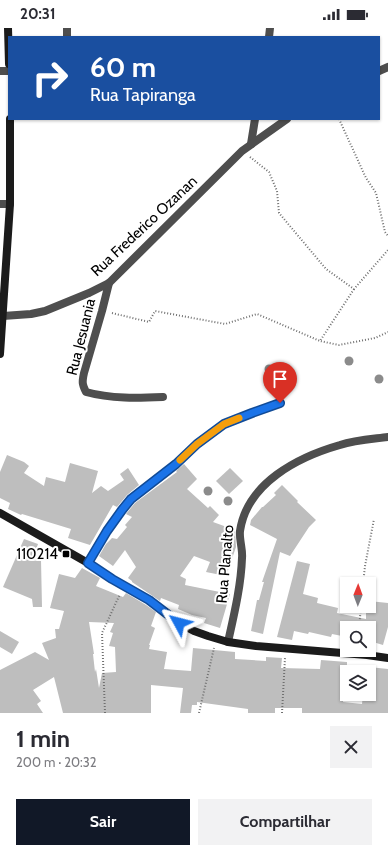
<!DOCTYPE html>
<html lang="pt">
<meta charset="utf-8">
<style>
:root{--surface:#fff;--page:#f2f2f3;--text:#2b2b33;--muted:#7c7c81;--accent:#111827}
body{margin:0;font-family:Cabin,sans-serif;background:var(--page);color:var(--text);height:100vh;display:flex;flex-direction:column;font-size:15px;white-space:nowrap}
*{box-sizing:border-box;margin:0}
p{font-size:13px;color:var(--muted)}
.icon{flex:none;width:22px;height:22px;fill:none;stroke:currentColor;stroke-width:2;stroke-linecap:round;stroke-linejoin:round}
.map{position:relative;height:685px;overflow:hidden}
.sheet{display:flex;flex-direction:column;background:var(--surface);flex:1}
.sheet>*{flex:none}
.hud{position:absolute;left:8px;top:8px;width:372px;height:84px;border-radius:0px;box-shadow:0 1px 3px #0004;background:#1a4fa0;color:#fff;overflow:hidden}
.needle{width:26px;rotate:1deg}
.fabs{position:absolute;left:340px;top:549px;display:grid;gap:8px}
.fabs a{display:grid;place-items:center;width:36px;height:36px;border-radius:0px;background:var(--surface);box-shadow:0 1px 3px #0004;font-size:20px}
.pin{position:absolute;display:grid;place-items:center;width:34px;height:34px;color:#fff;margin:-41px -17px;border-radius:50% 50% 50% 0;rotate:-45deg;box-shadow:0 0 4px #0007}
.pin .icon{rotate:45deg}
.me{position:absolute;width:44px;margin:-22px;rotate:308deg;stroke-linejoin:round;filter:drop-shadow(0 0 3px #0008)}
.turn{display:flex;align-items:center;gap:14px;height:84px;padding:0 16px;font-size:18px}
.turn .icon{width:52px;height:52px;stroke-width:2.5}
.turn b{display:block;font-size:28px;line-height:34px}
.round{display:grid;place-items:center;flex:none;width:42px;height:42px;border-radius:0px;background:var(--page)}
.overview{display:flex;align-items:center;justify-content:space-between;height:68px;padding:0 16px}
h1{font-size:24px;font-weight:700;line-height:30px}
.cta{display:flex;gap:8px;margin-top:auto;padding:8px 16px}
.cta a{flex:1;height:46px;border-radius:0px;background:var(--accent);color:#fff;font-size:16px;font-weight:700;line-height:46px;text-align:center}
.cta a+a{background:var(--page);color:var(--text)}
.status{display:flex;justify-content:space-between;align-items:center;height:28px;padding:0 20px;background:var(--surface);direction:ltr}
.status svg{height:11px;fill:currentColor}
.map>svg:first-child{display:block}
.building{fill:#bebebe;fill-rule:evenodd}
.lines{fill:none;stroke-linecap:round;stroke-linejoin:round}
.path{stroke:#707070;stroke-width:2;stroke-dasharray:1 2;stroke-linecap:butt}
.street{stroke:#4e4e4e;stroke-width:8}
.secondary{stroke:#1b1b1b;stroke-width:8}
.tree{fill:#8b8b8b}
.route-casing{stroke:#114b97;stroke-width:10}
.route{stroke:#1a73e8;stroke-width:7}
.slow{stroke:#f59e0b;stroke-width:7}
.poi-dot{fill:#000;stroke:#fff;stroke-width:1.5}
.labels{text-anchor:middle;stroke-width:4;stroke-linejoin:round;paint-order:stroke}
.street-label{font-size:15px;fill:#000;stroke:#fff}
.poi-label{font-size:15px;fill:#000;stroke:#fff;text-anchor:end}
</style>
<div class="status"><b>20:31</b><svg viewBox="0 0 49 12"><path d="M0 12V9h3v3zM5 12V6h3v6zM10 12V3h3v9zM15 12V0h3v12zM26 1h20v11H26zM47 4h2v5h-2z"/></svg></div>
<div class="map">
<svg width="388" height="685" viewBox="0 0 388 685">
<rect width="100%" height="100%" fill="#fff"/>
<g class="building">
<path d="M 7,427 L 24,434 L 29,438 L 24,445 L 44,458 L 46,449 L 65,454 L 70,435 L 98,443 L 92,465 L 101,458 L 108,463 L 124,452 L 120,446 L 128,440 L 139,457 L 127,467 L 117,479 L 113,477 L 90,517 L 68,510 L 71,501 L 22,486 L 21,487 L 8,481 L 10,475 L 0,470 L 0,444 Z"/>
<path d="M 184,436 L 197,451 L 187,461 L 208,480 L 210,478 L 219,487 L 213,494 L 235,502 L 236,519 L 226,548 L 206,544 L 210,534 L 194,528 L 180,548 L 186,551 L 185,557 L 230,566 L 220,600 L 204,595 L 206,590 L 192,587 L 178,581 L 179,577 L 161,570 L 160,573 L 132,554 L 132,553 L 128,550 L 136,539 L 125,522 L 113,538 L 99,528 L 106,516 L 112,510 L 117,511 L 127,499 L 125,497 L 132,489 L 126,486 L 135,475 L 177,444 L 176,443 Z"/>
<path d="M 230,440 L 243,453 L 229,466 L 216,453 Z"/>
<path d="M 282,457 L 298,473 L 297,474 L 316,492 L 309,499 L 290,528 L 280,524 L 263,606 L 251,603 L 257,572 L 259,572 L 264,554 L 262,554 L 277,511 L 250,497 L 251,492 L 262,479 L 263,479 L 276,467 L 274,465 Z"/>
<path d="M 24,511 L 38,516 L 32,533 L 41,532 L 42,579 L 33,579 L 32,571 L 3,559 Z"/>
<path d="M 297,533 L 310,536 L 303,566 L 318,570 L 317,575 L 338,580 L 337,585 L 366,591 L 366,578 L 369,578 L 369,573 L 388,575 L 388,599 L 383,617 L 373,614 L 373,612 L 369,611 L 369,600 L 347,600 L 347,609 L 332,606 L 331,609 L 309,604 L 308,606 L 294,603 L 292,612 L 277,609 Z"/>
<path d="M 82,540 L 100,550 L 96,558 L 123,569 L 126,565 L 146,577 L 156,584 L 151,598 L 155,600 L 149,617 L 150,617 L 149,621 L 167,624 L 164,641 L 191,643 L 193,620 L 235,624 L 235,631 L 266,633 L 266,629 L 282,630 L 281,640 L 320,641 L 321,632 L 347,634 L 347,651 L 345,650 L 343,674 L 362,676 L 363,666 L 369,666 L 369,639 L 388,641 L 388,685 L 302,685 L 302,680 L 275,680 L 275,685 L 248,685 L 248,681 L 197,674 L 197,677 L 192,677 L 191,685 L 180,685 L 183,660 L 151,657 L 151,685 L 63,685 L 54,649 L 33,662 L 41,673 L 37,676 L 43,685 L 0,685 L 0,642 L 35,624 L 49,632 L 42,615 L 56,610 L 55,601 L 59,601 L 64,583 L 50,580 L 59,546 L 75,550 ZM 89,594 L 114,595 L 110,604 L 113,605 L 109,618 L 115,619 L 116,644 L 102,645 L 99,660 L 96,641 L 95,644 L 93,626 L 94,626 Z"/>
<path d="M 0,603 L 19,614 L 12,626 L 0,619 Z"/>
</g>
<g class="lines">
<g class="path">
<path d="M 339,91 L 366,150 L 376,165 L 385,204 L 388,208"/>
<path d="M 250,129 L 269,144 L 277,163 L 279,185 L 326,241 L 354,261 L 388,222"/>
<path d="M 354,261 L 320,313 L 339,317 L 375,310 L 388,304"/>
<path d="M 112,285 L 149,294 L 155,283 L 225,296 L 257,286 L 320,313"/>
<path d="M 363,556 L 365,538 L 374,491"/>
<path d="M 359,600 L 361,578"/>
<path d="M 105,685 L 102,605 L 120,566"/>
<path d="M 199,685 L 214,620"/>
<path d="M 282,685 L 285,630"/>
</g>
<g class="street">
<path d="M 67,0 L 67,9"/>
<path d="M 269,9 L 270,0"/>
<path d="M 0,43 L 9,43"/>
<path d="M 379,43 L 388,39"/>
<path d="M 251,116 L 255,91"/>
<path d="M 0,176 L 10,176"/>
<path d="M 109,255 L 102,283 L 84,345 C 82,354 82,356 86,364 C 111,371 138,370 163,369"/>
<path d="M 3,288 L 31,286 L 45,283 L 89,265 L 109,255 L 242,123 L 287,91"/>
<path d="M 88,535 L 107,503 L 122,482 L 131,471 L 176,436 L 197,416 L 224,396 L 252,385 L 280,375"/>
<path d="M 228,614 C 234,587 241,558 242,530 C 243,522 239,511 240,503 C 247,455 298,429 340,417 C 355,412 373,411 388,409"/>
</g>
<g class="secondary">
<path d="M 8,0 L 9,36"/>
<path d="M 0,326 L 10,176 L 10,91"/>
<path d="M 0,485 L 88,535 L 112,551 L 149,572 L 179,595 L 194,603 L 208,608 L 228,614 L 256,618 L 367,627 L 388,630"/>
</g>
</g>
<g class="tree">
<circle cx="349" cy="333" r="4.5"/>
<circle cx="269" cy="341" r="4.5"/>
<circle cx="379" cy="351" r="4.5"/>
<circle cx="208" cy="463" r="4.5"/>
<circle cx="228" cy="473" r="4.5"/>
</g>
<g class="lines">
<defs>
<path id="route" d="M 179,595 L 149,572 L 112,551 L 88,535 L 107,503 L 122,482 L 131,471 L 176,436 L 197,416 L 224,396 L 252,385 L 280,375"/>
</defs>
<use href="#route" class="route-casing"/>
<use href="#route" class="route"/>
<path class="slow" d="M 180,432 L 197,416 L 224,396 L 239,390"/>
</g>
<rect class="poi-dot" x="62" y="522" width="8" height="8" rx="2"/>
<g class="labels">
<g class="street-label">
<text transform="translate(144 198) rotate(-43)" y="5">Rua Frederico Ozanan</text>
<text transform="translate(81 309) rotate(-76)" y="5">Rua Jesuania</text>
<text transform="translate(225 536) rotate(-85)" y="5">Rua Planalto</text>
</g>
<g class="poi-label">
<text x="58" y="531">110214</text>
</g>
</g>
</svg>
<div class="fabs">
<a><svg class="needle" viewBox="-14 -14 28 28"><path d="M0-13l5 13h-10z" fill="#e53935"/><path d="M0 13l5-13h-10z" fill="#7c7c81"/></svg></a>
<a><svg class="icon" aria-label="search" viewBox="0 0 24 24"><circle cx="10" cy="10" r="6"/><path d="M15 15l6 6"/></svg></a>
<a><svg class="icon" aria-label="layers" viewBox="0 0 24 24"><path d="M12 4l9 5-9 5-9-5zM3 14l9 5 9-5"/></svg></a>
</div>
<div class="pin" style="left:280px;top:375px;background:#d93025"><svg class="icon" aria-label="arrive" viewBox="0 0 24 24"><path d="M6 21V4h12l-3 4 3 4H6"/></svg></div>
<svg class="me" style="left:179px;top:595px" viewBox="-20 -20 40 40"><path d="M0-17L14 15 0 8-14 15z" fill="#1a73e8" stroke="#fff" stroke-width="4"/></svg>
<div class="hud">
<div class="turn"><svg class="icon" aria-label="right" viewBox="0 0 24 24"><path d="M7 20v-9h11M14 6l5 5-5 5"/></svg><div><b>60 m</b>Rua Tapiranga</div></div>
</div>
</div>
<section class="sheet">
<div class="overview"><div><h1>1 min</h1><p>200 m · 20:32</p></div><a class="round"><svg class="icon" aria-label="close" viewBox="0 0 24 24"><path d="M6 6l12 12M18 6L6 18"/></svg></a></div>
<div class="cta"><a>Sair</a><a>Compartilhar</a></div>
</section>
